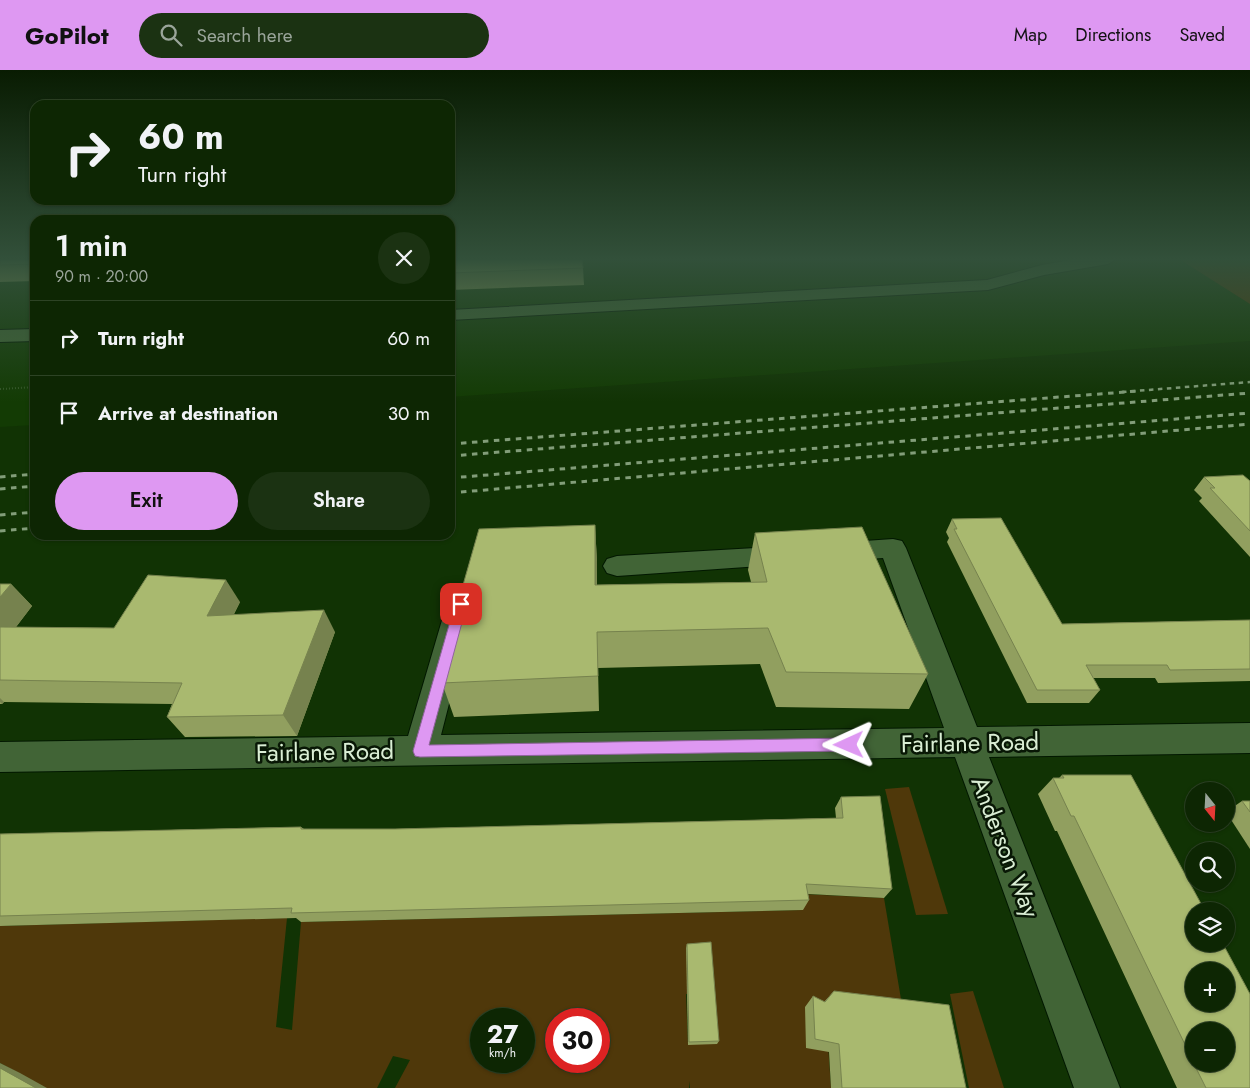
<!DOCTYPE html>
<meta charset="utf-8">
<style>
:root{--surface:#0d2603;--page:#1b3212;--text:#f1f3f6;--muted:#9aa59a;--line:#2d4325;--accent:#de98f2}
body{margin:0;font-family:Jost,sans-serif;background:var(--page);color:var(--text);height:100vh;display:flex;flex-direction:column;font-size:19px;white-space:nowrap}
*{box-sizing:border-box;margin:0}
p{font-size:16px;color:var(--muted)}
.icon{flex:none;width:28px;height:28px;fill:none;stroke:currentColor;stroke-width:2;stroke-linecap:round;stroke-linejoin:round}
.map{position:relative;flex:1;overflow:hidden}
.panel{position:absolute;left:30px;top:145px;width:425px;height:325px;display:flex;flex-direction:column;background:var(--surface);border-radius:15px;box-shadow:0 1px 4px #0004,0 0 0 1px var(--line)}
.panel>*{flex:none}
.banner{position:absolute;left:30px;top:30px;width:425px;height:105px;border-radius:15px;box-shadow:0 1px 4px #0004,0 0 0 1px var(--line);background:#0d2603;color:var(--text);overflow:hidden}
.needle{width:32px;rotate:162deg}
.buttons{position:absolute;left:1185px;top:712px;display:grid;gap:10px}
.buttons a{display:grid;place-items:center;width:50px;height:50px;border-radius:50%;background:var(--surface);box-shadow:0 1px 4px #0004,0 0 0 1px var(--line);font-size:25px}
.speed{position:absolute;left:470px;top:938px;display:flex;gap:10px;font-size:25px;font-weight:700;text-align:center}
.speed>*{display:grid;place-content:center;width:65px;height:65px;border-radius:50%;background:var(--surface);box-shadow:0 1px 4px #0004,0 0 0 1px var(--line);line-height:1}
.speed small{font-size:12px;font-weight:400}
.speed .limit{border:8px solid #d22;background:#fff;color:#111}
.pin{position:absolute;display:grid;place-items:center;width:42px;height:42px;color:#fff;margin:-21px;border-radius:10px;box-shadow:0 2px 8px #0006}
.me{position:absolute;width:55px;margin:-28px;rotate:269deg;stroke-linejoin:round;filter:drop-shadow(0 0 4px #0008)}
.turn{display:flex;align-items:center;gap:18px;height:105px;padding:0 25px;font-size:22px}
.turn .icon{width:65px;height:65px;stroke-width:2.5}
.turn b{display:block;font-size:35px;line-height:42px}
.round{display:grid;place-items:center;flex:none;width:52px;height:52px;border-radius:26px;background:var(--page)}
.overview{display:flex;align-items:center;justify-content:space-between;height:85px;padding:0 25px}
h1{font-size:30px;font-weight:600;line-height:38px}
.primary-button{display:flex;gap:10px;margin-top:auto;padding:10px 25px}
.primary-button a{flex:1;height:58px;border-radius:30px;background:var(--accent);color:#111;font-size:20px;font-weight:600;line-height:58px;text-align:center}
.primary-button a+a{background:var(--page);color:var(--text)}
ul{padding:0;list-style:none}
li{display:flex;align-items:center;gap:15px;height:75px;padding:0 25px;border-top:1px solid var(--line)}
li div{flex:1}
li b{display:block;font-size:19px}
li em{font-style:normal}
header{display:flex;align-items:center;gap:30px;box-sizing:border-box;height:70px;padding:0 25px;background:var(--accent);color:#111}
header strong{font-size:24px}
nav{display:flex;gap:28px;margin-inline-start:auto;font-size:18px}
.search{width:350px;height:45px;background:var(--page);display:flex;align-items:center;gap:12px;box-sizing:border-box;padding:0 18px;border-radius:28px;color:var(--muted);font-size:19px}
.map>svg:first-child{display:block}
.built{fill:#133b04}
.green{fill:#4f380a;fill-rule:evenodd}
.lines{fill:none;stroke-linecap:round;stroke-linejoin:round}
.minor-casing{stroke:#021800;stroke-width:2}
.path{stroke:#5a7750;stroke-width:2;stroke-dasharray:0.5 2.5;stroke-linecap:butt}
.minor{fill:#416436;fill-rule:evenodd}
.rail-far1{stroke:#829d79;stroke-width:2.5;stroke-dasharray:4.5 4.5;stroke-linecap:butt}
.rail{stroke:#829d79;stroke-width:3;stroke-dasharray:5.5 5.5;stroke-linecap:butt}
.wall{fill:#919f5f;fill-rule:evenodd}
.shaded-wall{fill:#76824e}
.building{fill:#a9b96f;stroke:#76824e;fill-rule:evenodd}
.route{fill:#de98f2;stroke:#90639d}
.labels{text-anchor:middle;stroke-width:5;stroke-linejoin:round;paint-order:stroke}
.near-street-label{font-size:24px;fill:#daeed4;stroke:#081705}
</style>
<header>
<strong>GoPilot</strong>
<div class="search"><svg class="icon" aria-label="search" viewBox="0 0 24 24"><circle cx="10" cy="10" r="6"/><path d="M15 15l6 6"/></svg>Search here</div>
<nav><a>Map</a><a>Directions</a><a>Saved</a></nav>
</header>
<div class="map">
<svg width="1250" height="1018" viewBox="0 0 1250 1018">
<rect width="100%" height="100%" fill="#113304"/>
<g class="built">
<path d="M 0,189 L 35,189 L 35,355 L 0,357 Z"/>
<path d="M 450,189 L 1179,189 L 1250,234 L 1250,271 L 450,327 Z"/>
</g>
<g class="green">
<path d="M 1179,189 L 1250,189 L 1250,234 Z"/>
<path d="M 909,717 L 948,844 L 916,845 L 885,719 Z"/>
<path d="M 801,824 L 884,828 L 903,941 L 825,931 L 831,1018 L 690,1018 L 689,1011 L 689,1018 L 395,1018 L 410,990 L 393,986 L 377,1018 L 46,1018 L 0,993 L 0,856 L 287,848 L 276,957 L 292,960 L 301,852 L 803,840 ZM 686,924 L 713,925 L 688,975 ZM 481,949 L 524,949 L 524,991 L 481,991 ZM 556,949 L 599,949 L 599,991 L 556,991 Z"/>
<path d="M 973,921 L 1004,1018 L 969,1018 L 950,924 Z"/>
</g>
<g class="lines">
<defs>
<g id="minor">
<path d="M 1077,189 L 1116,189 L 1108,194 L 1044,205 L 988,220 L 450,250 L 450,240 L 987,210 L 1042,195 Z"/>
<path d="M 35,259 L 35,271 L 0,272 L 0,260 Z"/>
<path d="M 893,469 L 902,471 L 906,478 L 977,657 L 1250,653 L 1250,683 L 989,687 L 1120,1018 L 1074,1018 L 955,687 L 0,702 L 0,672 L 408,666 L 445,540 L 449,532 L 459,529 L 469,532 L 473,540 L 441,665 L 944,658 L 883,488 L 836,491 L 827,489 L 823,482 L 827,475 L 836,473 Z"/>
<path d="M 788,476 L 797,478 L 801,485 L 797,492 L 788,494 L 617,506 L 607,503 L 603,496 L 607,489 L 617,486 Z"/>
</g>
</defs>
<use href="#minor" class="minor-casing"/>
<path class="path" d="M 0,319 L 35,317"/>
<use href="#minor" class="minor"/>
<path class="rail-far1" d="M 1122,322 L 1250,312"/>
<g class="rail">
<path d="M 450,374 L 1138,321"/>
<path d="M 450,386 L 1250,323"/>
<path d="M 0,407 L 35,404"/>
<path d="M 450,408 L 1250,343"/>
<path d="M 0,419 L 35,416"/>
<path d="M 450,423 L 1250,354"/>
<path d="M 0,445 L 35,442"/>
<path d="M 0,461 L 35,458"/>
</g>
</g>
<g class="wall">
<path d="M 0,189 L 35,189 L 35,211 L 0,212 Z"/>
<path d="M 450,189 L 583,198 L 584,215 L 450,220 Z"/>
<path d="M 1204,407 L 1250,411 L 1250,487 L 1199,431 L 1202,428 L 1194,420 Z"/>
<path d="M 952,449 L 1062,554 L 1250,550 L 1250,611 L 1158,613 L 1155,608 L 1093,608 L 1100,620 L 1089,633 L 1027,633 L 947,472 L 949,468 L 946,462 Z"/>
<path d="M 595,455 L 597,492 L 597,515 L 751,512 L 748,500 L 755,463 L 928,604 L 909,639 L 776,637 L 760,594 L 598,598 L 599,641 L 454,647 L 442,613 Z"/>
<path d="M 0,514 L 11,514 L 32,536 L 16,557 L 114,558 L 240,532 L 234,544 L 335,562 L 297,666 L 185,667 L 167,647 L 172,634 L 4,632 L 2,634 L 0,634 Z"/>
<path d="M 1062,705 L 1250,1018 L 1177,1018 L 1057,761 L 1055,761 L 1038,724 L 1053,708 L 1059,708 ZM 1194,961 L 1226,994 L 1194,994 Z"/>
<path d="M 841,727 L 892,819 L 884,828 L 808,824 L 809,830 L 803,840 L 301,852 L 296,848 L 0,856 L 0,764 L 301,757 L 304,759 L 395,759 L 836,748 L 835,738 Z"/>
<path d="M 1242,731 L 1250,731 L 1250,779 L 1226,742 Z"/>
<path d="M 687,874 L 719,971 L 717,974 L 688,975 L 686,878 Z"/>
<path d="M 834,921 L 966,1018 L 831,1018 L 829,982 L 806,978 L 805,937 L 813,926 L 824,932 Z"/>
</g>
<g class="shaded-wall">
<path d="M 595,455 L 597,492 L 596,552 L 595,515 Z"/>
<path d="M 226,510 L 240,532 L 222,568 L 207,546 Z"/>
<path d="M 11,514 L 32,536 L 0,578 L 0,527 Z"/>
<path d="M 324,540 L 335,562 L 297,666 L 283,645 Z"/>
<path d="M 0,628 L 4,632 L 2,634 L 0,632 Z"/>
<path d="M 0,993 L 20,1003 L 47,1018 L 36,1018 L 0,998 Z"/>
</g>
<g class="building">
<path d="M 0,189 L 35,189 L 35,194 L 0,195 Z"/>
<path d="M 450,189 L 582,189 L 583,198 L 450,203 Z"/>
<path d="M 1243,405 L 1250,411 L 1250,461 L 1210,418 L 1215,418 L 1204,407 Z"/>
<path d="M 1001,448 L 1062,554 L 1250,550 L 1250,599 L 1170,600 L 1167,595 L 1086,595 L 1100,620 L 1037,620 L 954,459 L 957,459 L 952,449 Z"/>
<path d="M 595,455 L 595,515 L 767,512 L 755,463 L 862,457 L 928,604 L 786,602 L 768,558 L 597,562 L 598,606 L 442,613 L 457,536 L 479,459 Z"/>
<path d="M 148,505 L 226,510 L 207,546 L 324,540 L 283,645 L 167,647 L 182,613 L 0,610 L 0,557 L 114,558 Z"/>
<path d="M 0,514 L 11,514 L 0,527 Z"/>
<path d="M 1062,705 L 1131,705 L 1205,841 L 1194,841 L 1194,874 L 1223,874 L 1250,924 L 1250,1018 L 1206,1018 L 1194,994 L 1226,994 L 1226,961 L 1194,961 L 1194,993 L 1074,746 L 1071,746 L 1053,708 L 1064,708 ZM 1194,901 L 1226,901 L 1226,934 L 1194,934 Z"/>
<path d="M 880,726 L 892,819 L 806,814 L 809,830 L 291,843 L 292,838 L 0,846 L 0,764 L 301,757 L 301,759 L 395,759 L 843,748 L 841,727 Z"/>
<path d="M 1242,731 L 1250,731 L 1250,742 Z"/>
<path d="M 711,872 L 719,971 L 689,972 L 687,874 Z"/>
<path d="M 834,921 L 949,935 L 966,1018 L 842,1018 L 839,974 L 815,969 L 813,926 L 825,932 Z"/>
<path d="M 0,998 L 36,1018 L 0,1018 Z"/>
</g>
<linearGradient id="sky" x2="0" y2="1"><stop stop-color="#091c02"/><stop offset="0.57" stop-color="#32503a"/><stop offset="1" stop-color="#32503a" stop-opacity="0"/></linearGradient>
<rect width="1250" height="332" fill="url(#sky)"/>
<path class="route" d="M 461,529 L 467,534 L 429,675 L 849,668 L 854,670 L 856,675 L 854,679 L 849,681 L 420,687 L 415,686 L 413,681 L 455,534 Z"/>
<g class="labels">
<g class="near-street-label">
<text transform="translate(970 673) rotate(-1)" y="8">Fairlane Road</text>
<text transform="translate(325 682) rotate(-1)" y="8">Fairlane Road</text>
<text transform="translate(1005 777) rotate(69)" y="8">Anderson Way</text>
</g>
</g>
</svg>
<div class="buttons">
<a><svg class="needle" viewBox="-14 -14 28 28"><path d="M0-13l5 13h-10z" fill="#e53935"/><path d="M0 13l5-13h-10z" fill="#9aa59a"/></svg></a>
<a><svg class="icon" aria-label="search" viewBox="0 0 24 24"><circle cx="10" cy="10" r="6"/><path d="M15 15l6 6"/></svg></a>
<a><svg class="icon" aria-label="layers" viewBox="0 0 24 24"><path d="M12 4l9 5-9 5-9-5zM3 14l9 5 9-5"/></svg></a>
<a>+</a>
<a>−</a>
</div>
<div class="speed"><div>27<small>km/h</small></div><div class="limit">30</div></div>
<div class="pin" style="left:461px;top:534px;background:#d93025"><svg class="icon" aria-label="arrive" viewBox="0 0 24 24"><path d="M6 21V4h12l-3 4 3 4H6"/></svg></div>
<svg class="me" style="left:849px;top:675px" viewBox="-20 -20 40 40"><path d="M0-17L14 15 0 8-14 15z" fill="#de98f2" stroke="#fff" stroke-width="4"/></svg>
<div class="banner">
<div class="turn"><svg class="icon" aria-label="right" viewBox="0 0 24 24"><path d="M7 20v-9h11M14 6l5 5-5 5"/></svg><div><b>60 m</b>Turn right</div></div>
</div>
<section class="panel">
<div class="overview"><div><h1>1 min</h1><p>90 m · 20:00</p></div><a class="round"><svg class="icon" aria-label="close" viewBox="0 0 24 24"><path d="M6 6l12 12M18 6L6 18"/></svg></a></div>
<ul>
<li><svg class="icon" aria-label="right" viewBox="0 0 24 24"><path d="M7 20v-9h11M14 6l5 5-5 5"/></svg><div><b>Turn right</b></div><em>60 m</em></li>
<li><svg class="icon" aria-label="arrive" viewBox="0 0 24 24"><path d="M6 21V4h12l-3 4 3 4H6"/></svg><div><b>Arrive at destination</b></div><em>30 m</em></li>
</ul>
<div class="primary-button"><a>Exit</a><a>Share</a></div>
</section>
</div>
